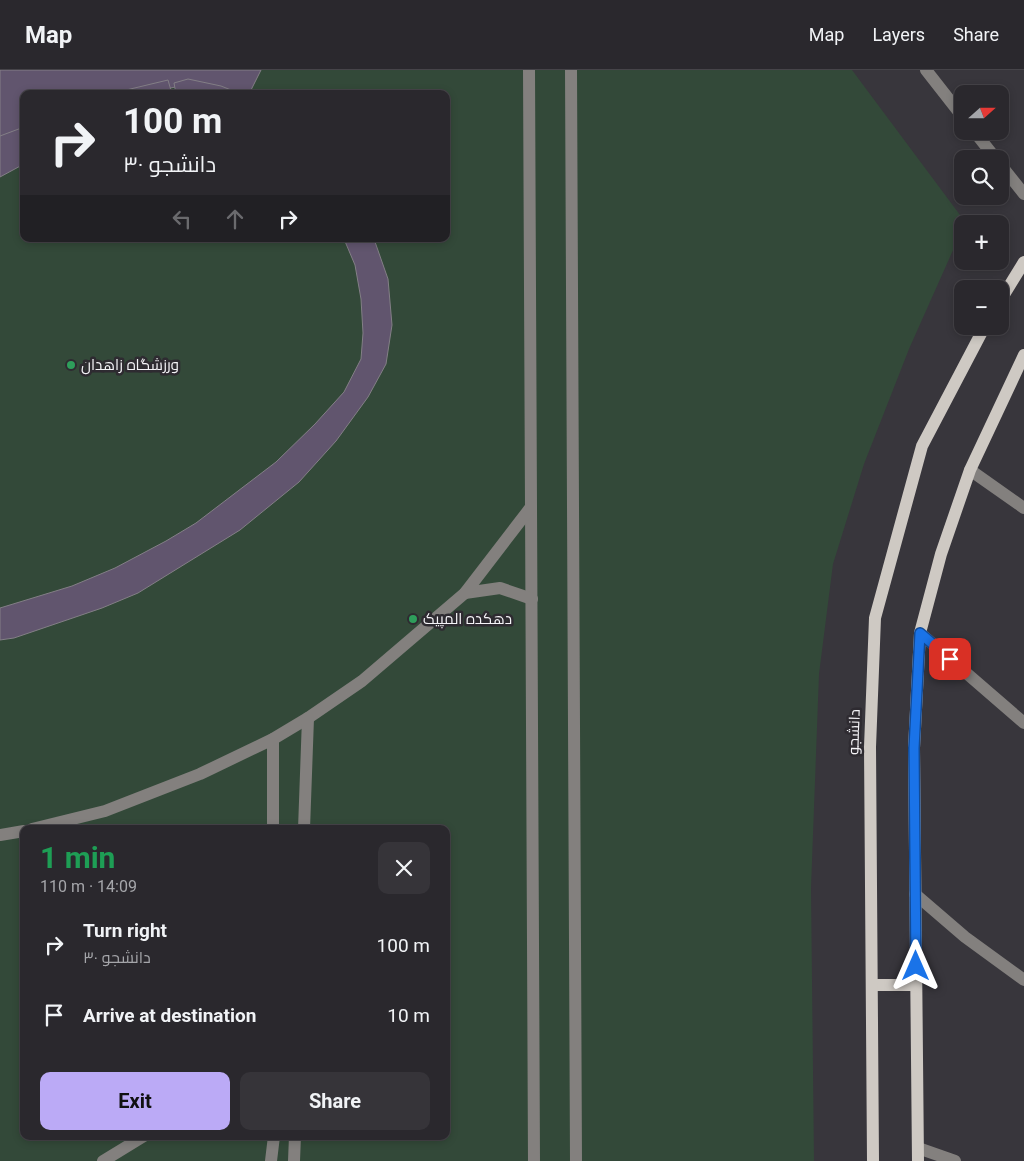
<!DOCTYPE html>
<meta charset="utf-8">
<style>
:root{--surface:#2a282d;--page:#363439;--text:#f1f3f6;--muted:#a5a6aa;--line:#464449;--accent:#bbaaf6}
body{margin:0;font-family:Roboto,Cairo,sans-serif;background:var(--page);color:var(--text);height:100vh;display:flex;flex-direction:column;font-size:19px;white-space:nowrap}
*{box-sizing:border-box;margin:0}
p{font-size:16px;color:var(--muted)}
.icon{flex:none;width:28px;height:28px;fill:none;stroke:currentColor;stroke-width:2;stroke-linecap:round;stroke-linejoin:round}
.map{position:relative;flex:1;overflow:hidden}
.details{position:absolute;left:20px;top:755px;width:430px;height:315px;display:flex;flex-direction:column;background:var(--surface);border-radius:10px;box-shadow:0 2px 8px #0003,0 0 0 1px var(--line)}
.details>*{flex:none}
.top-card{position:absolute;left:20px;top:20px;width:430px;height:152px;border-radius:10px;box-shadow:0 2px 8px #0003,0 0 0 1px var(--line);background:#2a282d;color:var(--text);overflow:hidden}
.needle{width:32px;rotate:69deg}
.controls{position:absolute;left:954px;top:15px;display:grid;gap:10px}
.controls a{display:grid;place-items:center;width:55px;height:55px;border-radius:10px;background:var(--surface);box-shadow:0 2px 8px #0003,0 0 0 1px var(--line);font-size:25px}
.pin{position:absolute;display:grid;place-items:center;width:42px;height:42px;color:#fff;margin:-21px;border-radius:10px;box-shadow:0 2px 8px #0006}
.me{position:absolute;width:55px;margin:-28px;rotate:0deg;stroke-linejoin:round;filter:drop-shadow(0 0 4px #0008)}
.turn{display:flex;align-items:center;gap:18px;height:105px;padding:0 20px;font-size:22px}
.turn .icon{width:65px;height:65px;stroke-width:2.5}
.turn b{display:block;font-size:35px;line-height:42px}
.lanes{display:flex;align-items:center;height:48px;padding:0 20px;background:#0003;justify-content:center;gap:25px;direction:ltr}
.lanes .off{opacity:.35}
.round{display:grid;place-items:center;flex:none;width:52px;height:52px;border-radius:10px;background:var(--page)}
.head{display:flex;align-items:center;justify-content:space-between;height:85px;padding:0 20px}
h1{font-size:30px;font-weight:700;line-height:38px;color:#1e9e55}
.action{display:flex;gap:10px;margin-top:auto;padding:10px 20px}
.action a{flex:1;height:58px;border-radius:10px;background:var(--accent);color:#111;font-size:20px;font-weight:700;line-height:58px;text-align:center}
.action a+a{background:var(--page);color:var(--text)}
ul{padding:0;list-style:none}
li{display:flex;align-items:center;gap:15px;height:70px;padding:0 20px}
li div{flex:1}
li b{display:block;font-size:19px}
li em{font-style:normal}
header{display:flex;align-items:center;gap:30px;box-sizing:border-box;height:70px;padding:0 25px;background:var(--surface);border-bottom:1px solid var(--line)}
header strong{font-size:24px}
nav{display:flex;gap:28px;margin-inline-start:auto;font-size:18px}
.map>svg:first-child{display:block}
.green{fill:#334939;fill-rule:evenodd}
.building{fill:#61556e;stroke:#837f86}
.lines{fill:none;stroke-linecap:round;stroke-linejoin:round}
.minor{stroke:#83807e;stroke-width:12}
.major{stroke:#cec9c3;stroke-width:12}
.route-casing{stroke:#114b97;stroke-width:12}
.route{stroke:#1a73e8;stroke-width:9}
.leisure-dot{fill:#2e9e5b;stroke:#2e2b31;stroke-width:2}
.labels{text-anchor:middle;stroke-width:5;stroke-linejoin:round;paint-order:stroke}
.poi-label{font-size:15px;fill:#f5f4f8;stroke:#2e2b31;text-anchor:start}
.street-label{font-size:15px;fill:#f5f4f8;stroke:#2e2b31}
</style>
<header>
<strong>Map</strong>
<nav><a>Map</a><a>Layers</a><a>Share</a></nav>
</header>
<div class="map">
<svg width="1024" height="1091" viewBox="0 0 1024 1091">
<rect width="100%" height="100%" fill="#38363c"/>
<path class="green" d="M 0,0 L 852,0 L 966,153 L 962,154 L 962,160 L 909,279 L 864,394 L 833,494 L 819,604 L 811,818 L 814,1091 L 0,1091 ZM 24,24 L 446,24 L 446,169 L 24,169 ZM 24,759 L 446,759 L 446,1066 L 24,1066 Z"/>
<g class="building">
<path d="M 0,0 L 261,0 L 249,24 L 224,24 L 185,15 L 142,24 L 24,24 L 24,63 L 0,73 Z"/>
<path d="M 188,9 L 221,16 L 241,24 L 176,24 L 174,13 Z"/>
<path d="M 168,10 L 172,24 L 113,24 L 122,21 Z"/>
<path d="M 24,57 L 24,94 L 0,107 L 0,66 Z"/>
<path d="M 344,169 L 374,169 L 388,209 L 392,255 L 386,294 L 368,327 L 336,371 L 299,412 L 240,460 L 138,523 L 102,538 L 14,568 L 0,570 L 0,538 L 72,516 L 115,498 L 166,471 L 196,453 L 276,392 L 315,354 L 344,322 L 361,289 L 363,263 L 361,229 L 355,195 Z"/>
</g>
<g class="lines">
<g class="minor">
<path d="M 529,0 L 534,1091"/>
<path d="M 571,0 L 576,1091"/>
<path d="M 926,0 L 962,46"/>
<path d="M 974,61 L 996,89"/>
<path d="M 1000,94 L 1024,124"/>
<path d="M 970,400 L 1024,438"/>
<path d="M 465,523 L 500,518 L 532,529"/>
<path d="M 920,563 L 1024,653"/>
<path d="M 273,669 L 273,759"/>
<path d="M 32,759 L 105,741 L 200,704 L 273,669 L 308,648 L 362,611 L 465,523 L 531,437"/>
<path d="M 304,759 L 308,648"/>
<path d="M 0,765 L 24,761"/>
<path d="M 915,824 L 965,867 L 1024,910"/>
<path d="M 918,1078 L 955,1091"/>
<path d="M 103,1091 L 144,1066"/>
<path d="M 271,1091 L 274,1066"/>
<path d="M 294,1091 L 295,1066"/>
</g>
<g class="major">
<path d="M 1000,231 L 1024,192"/>
<path d="M 872,915 L 916,915"/>
<path d="M 873,1091 L 870,677 L 875,548 L 922,376 L 985,256"/>
<path d="M 918,1091 L 914,678 L 920,563 L 941,484 L 970,400 L 1024,285"/>
</g>
</g>
<g class="lines">
<defs>
<path id="route" d="M 916,896 L 914,678 L 920,563 L 950,589"/>
</defs>
<use href="#route" class="route-casing"/>
<use href="#route" class="route"/>
</g>
<g class="leisure-dot">
<circle cx="71" cy="295" r="5"/>
<circle cx="413" cy="549" r="5"/>
</g>
<g class="labels">
<g class="poi-label">
<text x="81" y="300">ورزشگاه زاهدان</text>
<text x="423" y="554">دهکده المپیک</text>
</g>
<g class="street-label">
<text transform="translate(854 662) rotate(-88)" y="5">دانشجو</text>
</g>
</g>
</svg>
<div class="controls">
<a><svg class="needle" viewBox="-14 -14 28 28"><path d="M0-13l5 13h-10z" fill="#e53935"/><path d="M0 13l5-13h-10z" fill="#a5a6aa"/></svg></a>
<a><svg class="icon" aria-label="search" viewBox="0 0 24 24"><circle cx="10" cy="10" r="6"/><path d="M15 15l6 6"/></svg></a>
<a>+</a>
<a>−</a>
</div>
<div class="pin" style="left:950px;top:589px;background:#d93025"><svg class="icon" aria-label="arrive" viewBox="0 0 24 24"><path d="M6 21V4h12l-3 4 3 4H6"/></svg></div>
<svg class="me" style="left:916px;top:896px" viewBox="-20 -20 40 40"><path d="M0-17L14 15 0 8-14 15z" fill="#1a73e8" stroke="#fff" stroke-width="4"/></svg>
<div class="top-card">
<div class="turn"><svg class="icon" aria-label="right" viewBox="0 0 24 24"><path d="M7 20v-9h11M14 6l5 5-5 5"/></svg><div><b>100 m</b>دانشجو ۳۰</div></div>
<div class="lanes"><svg class="icon off" aria-label="left" viewBox="0 0 24 24"><path d="M17 20v-9H6M10 6l-5 5 5 5"/></svg><svg class="icon off" aria-label="ahead" viewBox="0 0 24 24"><path d="M12 20V5M6 11l6-6 6 6"/></svg><svg class="icon" aria-label="right" viewBox="0 0 24 24"><path d="M7 20v-9h11M14 6l5 5-5 5"/></svg></div>
</div>
<section class="details">
<div class="head"><div><h1>1 min</h1><p>110 m · 14:09</p></div><a class="round"><svg class="icon" aria-label="close" viewBox="0 0 24 24"><path d="M6 6l12 12M18 6L6 18"/></svg></a></div>
<ul>
<li><svg class="icon" aria-label="right" viewBox="0 0 24 24"><path d="M7 20v-9h11M14 6l5 5-5 5"/></svg><div><b>Turn right</b><p>دانشجو ۳۰</p></div><em>100 m</em></li>
<li><svg class="icon" aria-label="arrive" viewBox="0 0 24 24"><path d="M6 21V4h12l-3 4 3 4H6"/></svg><div><b>Arrive at destination</b></div><em>10 m</em></li>
</ul>
<div class="action"><a>Exit</a><a>Share</a></div>
</section>
</div>
